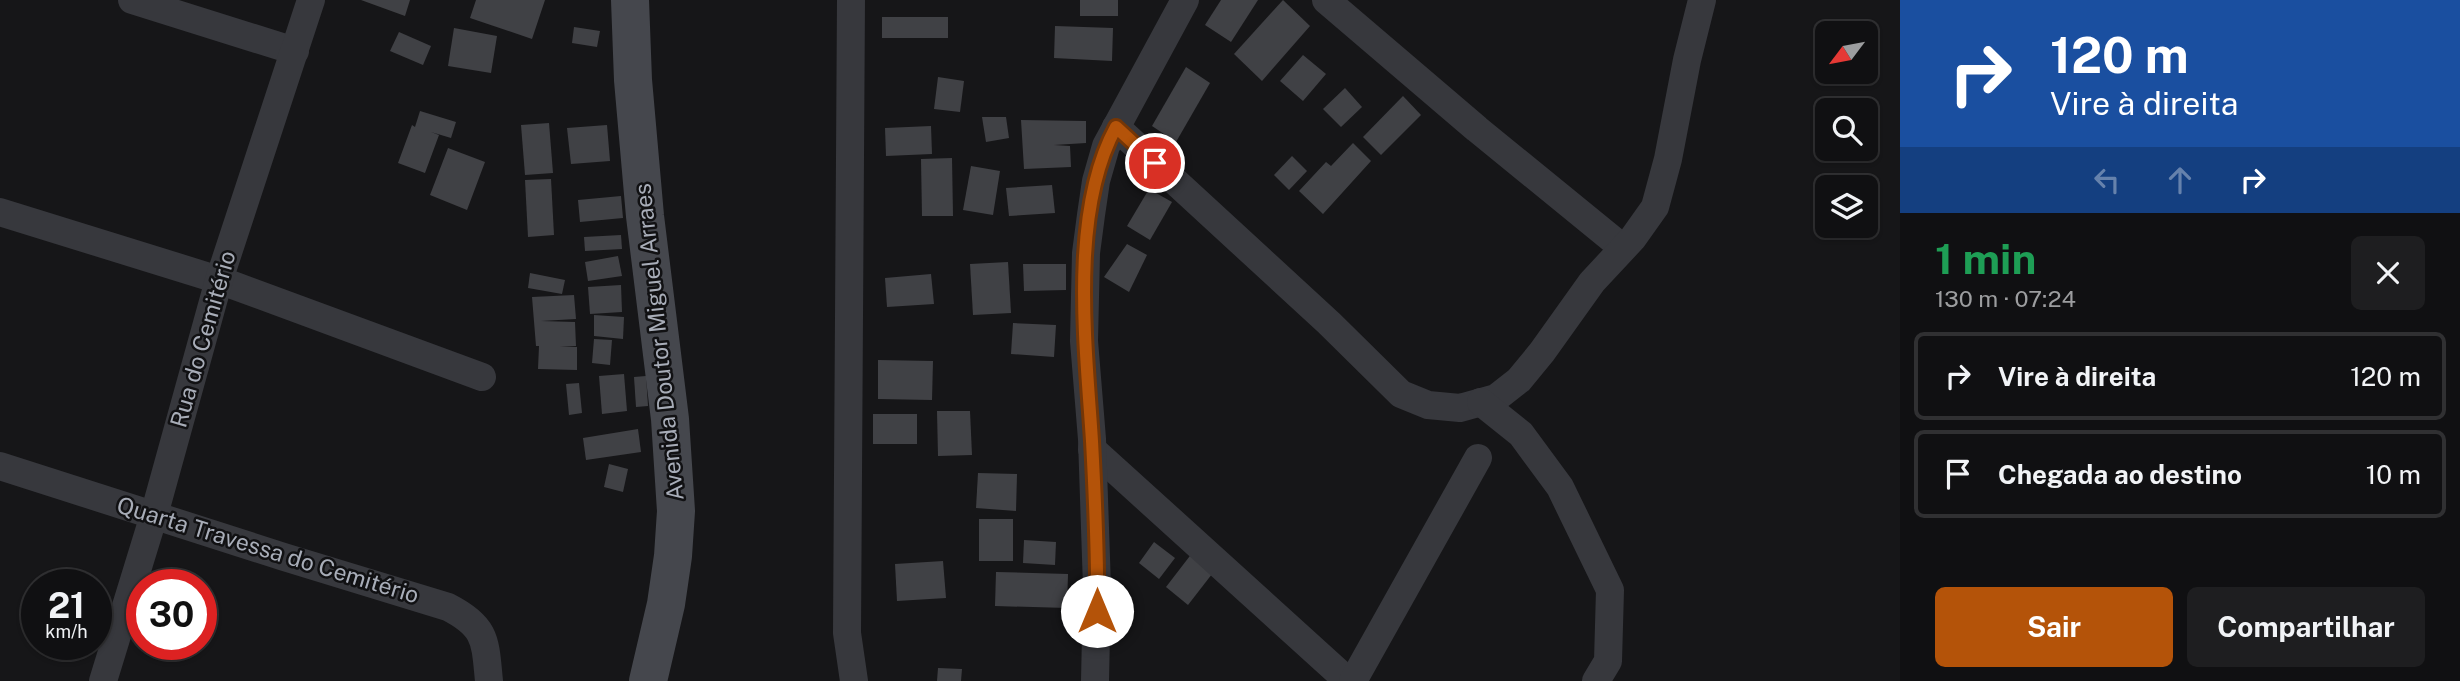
<!DOCTYPE html>
<html lang="pt">
<meta charset="utf-8">
<style>
:root{--surface:#101012;--page:#1e1e20;--text:#f1f3f6;--muted:#9c9d9f;--line:#303032;--accent:#b45309}
body{margin:0;font-family:"Public Sans",sans-serif;background:var(--page);color:var(--text);height:100vh;display:flex;flex-direction:column;font-size:26px;white-space:nowrap}
*{box-sizing:border-box;margin:0}
p{font-size:23px;color:var(--muted)}
.icon{flex:none;width:38px;height:38px;fill:none;stroke:currentColor;stroke-width:2;stroke-linecap:round;stroke-linejoin:round}
.map{position:relative;flex:1;overflow:hidden}
.panel{display:flex;flex-direction:column;background:var(--surface);width:560px}
.panel>*{flex:none}
.banner{background:#1a4fa0;color:#fff;overflow:hidden}
.needle{width:46px;rotate:238deg}
.buttons{position:absolute;left:1815px;top:21px;display:grid;gap:14px}
.buttons a{display:grid;place-items:center;width:63px;height:63px;border-radius:10px;background:var(--surface);box-shadow:0 2px 5px #0004,0 0 0 2px var(--line);font-size:35px}
.speed{position:absolute;left:21px;top:569px;display:flex;gap:14px;font-size:35px;font-weight:700;text-align:center}
.speed>*{display:grid;place-content:center;width:91px;height:91px;border-radius:50%;background:var(--surface);box-shadow:0 2px 5px #0004,0 0 0 2px var(--line);line-height:1}
.speed small{font-size:18px;font-weight:400}
.speed .limit{border:10px solid #d22;background:#fff;color:#111}
.pin{position:absolute;display:grid;place-items:center;width:60px;height:60px;color:#fff;margin:-30px;border:4px solid #fff;border-radius:50%;box-shadow:0 2px 7px #0007}
.me{position:absolute;width:77px;margin:-38px;rotate:0deg;stroke-linejoin:round;filter:drop-shadow(0 0 5px #0008)}
.turn{display:flex;align-items:center;gap:24px;height:147px;padding:0 35px;font-size:32px}
.turn .icon{width:91px;height:91px;stroke-width:2.5}
.turn b{display:block;font-size:49px;line-height:60px}
.lanes{display:flex;align-items:center;height:66px;padding:0 35px;background:#0003;justify-content:center;gap:35px;direction:ltr}
.lanes .off{opacity:.35}
.round{display:grid;place-items:center;flex:none;width:74px;height:74px;border-radius:10px;background:var(--page)}
.summary{display:flex;align-items:center;justify-content:space-between;height:119px;padding:0 35px}
h1{font-size:42px;font-weight:700;line-height:52px;color:#1e9e55}
.button{display:flex;gap:14px;margin-top:auto;padding:14px 35px}
.button a{flex:1;height:80px;border-radius:10px;background:var(--accent);color:#fff;font-size:28px;font-weight:700;line-height:80px;text-align:center}
.button a+a{background:var(--page);color:var(--text)}
ul{padding:0;list-style:none}
li{display:flex;align-items:center;gap:21px;height:88px;margin:0 14px 10px;padding:0 21px;border:4px solid var(--line);border-radius:10px}
li div{flex:1}
li b{display:block;font-size:26px}
li em{font-style:normal}
main{display:flex;flex:1;min-height:0}
.map>svg:first-child{display:block}
.building{fill:#404145}
.lines{fill:none;stroke-linecap:round;stroke-linejoin:round}
.street{stroke:#37383d;stroke-width:28}
.secondary{stroke:#45474d;stroke-width:38}
.route-casing{stroke:#753606;stroke-width:18}
.route{stroke:#b45309;stroke-width:12}
.labels{text-anchor:middle;stroke-width:5;stroke-linejoin:round;paint-order:stroke}
.street-label{font-size:23px;fill:#a8adb8;stroke:#111113}
</style>
<main>
<div class="map">
<svg width="1900" height="681" viewBox="0 0 1900 681">
<rect width="100%" height="100%" fill="#161618"/>
<g class="building">
<path d="M 361,0 L 410,0 L 405,16 Z"/>
<path d="M 476,0 L 545,0 L 532,39 L 470,18 Z"/>
<rect x="1080" y="0" width="38" height="16"/>
<path d="M 1221,0 L 1258,0 L 1231,42 L 1205,25 Z"/>
<path d="M 1283,0 L 1310,26 L 1262,81 L 1234,54 Z"/>
<rect x="882" y="17" width="66" height="21"/>
<path d="M 1055,26 L 1113,28 L 1112,61 L 1054,58 Z"/>
<path d="M 574,27 L 600,31 L 597,47 L 572,43 Z"/>
<path d="M 454,28 L 497,36 L 491,73 L 448,66 Z"/>
<path d="M 399,32 L 431,46 L 423,65 L 390,51 Z"/>
<path d="M 1303,55 L 1326,74 L 1303,101 L 1280,81 Z"/>
<path d="M 1186,67 L 1210,83 L 1176,142 L 1152,126 Z"/>
<path d="M 938,77 L 964,81 L 960,112 L 934,109 Z"/>
<path d="M 1345,88 L 1362,107 L 1341,127 L 1323,109 Z"/>
<path d="M 1403,96 L 1421,115 L 1381,155 L 1363,137 Z"/>
<path d="M 420,111 L 456,122 L 451,138 L 431,132 L 439,135 L 425,173 L 398,163 L 412,125 L 415,127 Z"/>
<path d="M 982,117 L 1006,117 L 1009,138 L 986,142 Z"/>
<path d="M 1021,120 L 1086,121 L 1086,143 L 1054,145 L 1070,146 L 1071,167 L 1024,169 Z"/>
<path d="M 549,123 L 553,173 L 525,175 L 521,125 Z"/>
<path d="M 607,125 L 610,161 L 571,164 L 567,128 Z"/>
<path d="M 931,126 L 932,154 L 886,156 L 885,128 Z"/>
<path d="M 1353,143 L 1371,161 L 1323,214 L 1299,191 L 1326,162 L 1331,166 Z"/>
<path d="M 448,148 L 485,162 L 467,210 L 430,195 Z"/>
<path d="M 1292,156 L 1307,171 L 1289,190 L 1274,175 Z"/>
<path d="M 952,158 L 953,216 L 922,216 L 921,159 Z"/>
<path d="M 971,166 L 1000,171 L 993,215 L 963,210 Z"/>
<path d="M 551,179 L 554,235 L 528,237 L 525,180 Z"/>
<path d="M 1052,185 L 1055,213 L 1009,216 L 1006,188 Z"/>
<path d="M 1149,189 L 1172,202 L 1150,240 L 1127,226 Z"/>
<path d="M 621,196 L 623,218 L 580,222 L 578,200 Z"/>
<path d="M 621,235 L 622,249 L 585,251 L 584,237 Z"/>
<path d="M 1127,244 L 1147,255 L 1129,292 L 1104,277 Z"/>
<path d="M 618,256 L 622,276 L 588,281 L 585,262 Z"/>
<path d="M 1008,262 L 1011,313 L 973,315 L 970,264 Z"/>
<path d="M 1023,264 L 1066,264 L 1066,290 L 1024,291 Z"/>
<path d="M 530,273 L 565,280 L 562,294 L 528,288 Z"/>
<path d="M 931,274 L 934,304 L 887,307 L 885,278 Z"/>
<path d="M 621,285 L 622,312 L 590,314 L 588,287 Z"/>
<path d="M 574,295 L 576,319 L 541,321 L 575,322 L 576,346 L 560,347 L 577,347 L 577,370 L 538,369 L 539,346 L 536,346 L 532,297 Z"/>
<path d="M 594,315 L 624,317 L 623,339 L 594,336 Z"/>
<path d="M 1013,323 L 1056,325 L 1054,357 L 1011,354 Z"/>
<path d="M 594,339 L 612,340 L 610,365 L 592,363 Z"/>
<path d="M 878,360 L 933,361 L 932,400 L 878,399 Z"/>
<path d="M 624,374 L 627,411 L 602,414 L 599,376 Z"/>
<path d="M 646,376 L 648,406 L 636,407 L 634,377 Z"/>
<path d="M 579,383 L 582,413 L 569,415 L 566,384 Z"/>
<path d="M 937,411 L 970,411 L 972,455 L 938,456 Z"/>
<rect x="873" y="414" width="44" height="30"/>
<path d="M 638,429 L 641,452 L 586,460 L 583,438 Z"/>
<path d="M 609,464 L 628,469 L 623,492 L 604,487 Z"/>
<path d="M 978,473 L 1017,474 L 1016,511 L 976,508 Z"/>
<rect x="979" y="519" width="34" height="42"/>
<path d="M 1024,540 L 1056,542 L 1055,565 L 1023,563 Z"/>
<path d="M 1154,542 L 1175,558 L 1159,579 L 1139,563 Z"/>
<path d="M 1196,548 L 1219,565 L 1188,605 L 1166,587 Z"/>
<path d="M 943,561 L 946,598 L 897,601 L 895,564 Z"/>
<path d="M 996,572 L 1068,574 L 1067,608 L 995,606 Z"/>
<path d="M 938,668 L 962,669 L 961,681 L 937,681 Z"/>
</g>
<g class="lines">
<g class="street">
<path d="M 132,0 L 295,51"/>
<path d="M 851,0 L 847,633 L 854,681"/>
<path d="M 1326,0 L 1477,129 L 1623,248"/>
<path d="M 1116,127 L 1329,323 L 1401,394 L 1428,405 L 1460,408 L 1496,398 L 1519,380 L 1542,352 L 1592,282 L 1633,238 L 1655,207 L 1668,159 L 1687,60 L 1702,0"/>
<path d="M 0,212 L 219,280 L 482,377"/>
<path d="M 1481,402 L 1521,434 L 1560,487 L 1610,590 L 1608,661 L 1596,681"/>
<path d="M 1092,449 L 1348,681"/>
<path d="M 0,466 L 284,557 L 448,607 C 487,627 485,641 489,681"/>
<path d="M 103,681 L 154,515 L 219,280 L 311,0"/>
<path d="M 1095,681 L 1097,587 L 1092,439 L 1084,341 L 1086,253 L 1091,215 L 1096,181 L 1106,146 L 1185,0"/>
<path d="M 1353,681 L 1478,458"/>
</g>
<path class="secondary" d="M 630,0 L 633,80 L 645,216 L 670,419 L 676,511 L 673,556 L 666,604 L 648,681"/>
</g>
<g class="lines">
<defs>
<path id="route" d="M 1097,611 C 1098,554 1095,497 1092,441 C 1086,346 1069,213 1116,127 L 1155,163"/>
</defs>
<use href="#route" class="route-casing"/>
<use href="#route" class="route"/>
</g>
<g class="labels">
<g class="street-label">
<text transform="translate(203 339) rotate(-74)" y="8">Rua do Cemitério</text>
<text transform="translate(659 342) rotate(-96)" y="8">Avenida Doutor Miguel Arraes</text>
<text transform="translate(268 550) rotate(17)" y="8">Quarta Travessa do Cemitério</text>
</g>
</g>
</svg>
<div class="buttons">
<a><svg class="needle" viewBox="-14 -14 28 28"><path d="M0-13l5 13h-10z" fill="#e53935"/><path d="M0 13l5-13h-10z" fill="#9c9d9f"/></svg></a>
<a><svg class="icon" aria-label="search" viewBox="0 0 24 24"><circle cx="10" cy="10" r="6"/><path d="M15 15l6 6"/></svg></a>
<a><svg class="icon" aria-label="layers" viewBox="0 0 24 24"><path d="M12 4l9 5-9 5-9-5zM3 14l9 5 9-5"/></svg></a>
</div>
<div class="speed"><div>21<small>km/h</small></div><div class="limit">30</div></div>
<div class="pin" style="left:1155px;top:163px;background:#d93025"><svg class="icon" aria-label="arrive" viewBox="0 0 24 24"><path d="M6 21V4h12l-3 4 3 4H6"/></svg></div>
<svg class="me" style="left:1097px;top:611px" viewBox="-20 -20 40 40"><circle r="19" fill="#fff"/><path d="M0-13L10 11 0 6-10 11z" fill="#b45309"/></svg>
</div>
<section class="panel">
<div class="banner">
<div class="turn"><svg class="icon" aria-label="right" viewBox="0 0 24 24"><path d="M7 20v-9h11M14 6l5 5-5 5"/></svg><div><b>120 m</b>Vire à direita</div></div>
<div class="lanes"><svg class="icon off" aria-label="left" viewBox="0 0 24 24"><path d="M17 20v-9H6M10 6l-5 5 5 5"/></svg><svg class="icon off" aria-label="ahead" viewBox="0 0 24 24"><path d="M12 20V5M6 11l6-6 6 6"/></svg><svg class="icon" aria-label="right" viewBox="0 0 24 24"><path d="M7 20v-9h11M14 6l5 5-5 5"/></svg></div>
</div>
<div class="summary"><div><h1>1 min</h1><p>130 m · 07:24</p></div><a class="round"><svg class="icon" aria-label="close" viewBox="0 0 24 24"><path d="M6 6l12 12M18 6L6 18"/></svg></a></div>
<ul>
<li><svg class="icon" aria-label="right" viewBox="0 0 24 24"><path d="M7 20v-9h11M14 6l5 5-5 5"/></svg><div><b>Vire à direita</b></div><em>120 m</em></li>
<li><svg class="icon" aria-label="arrive" viewBox="0 0 24 24"><path d="M6 21V4h12l-3 4 3 4H6"/></svg><div><b>Chegada ao destino</b></div><em>10 m</em></li>
</ul>
<div class="button"><a>Sair</a><a>Compartilhar</a></div>
</section>
</main>
